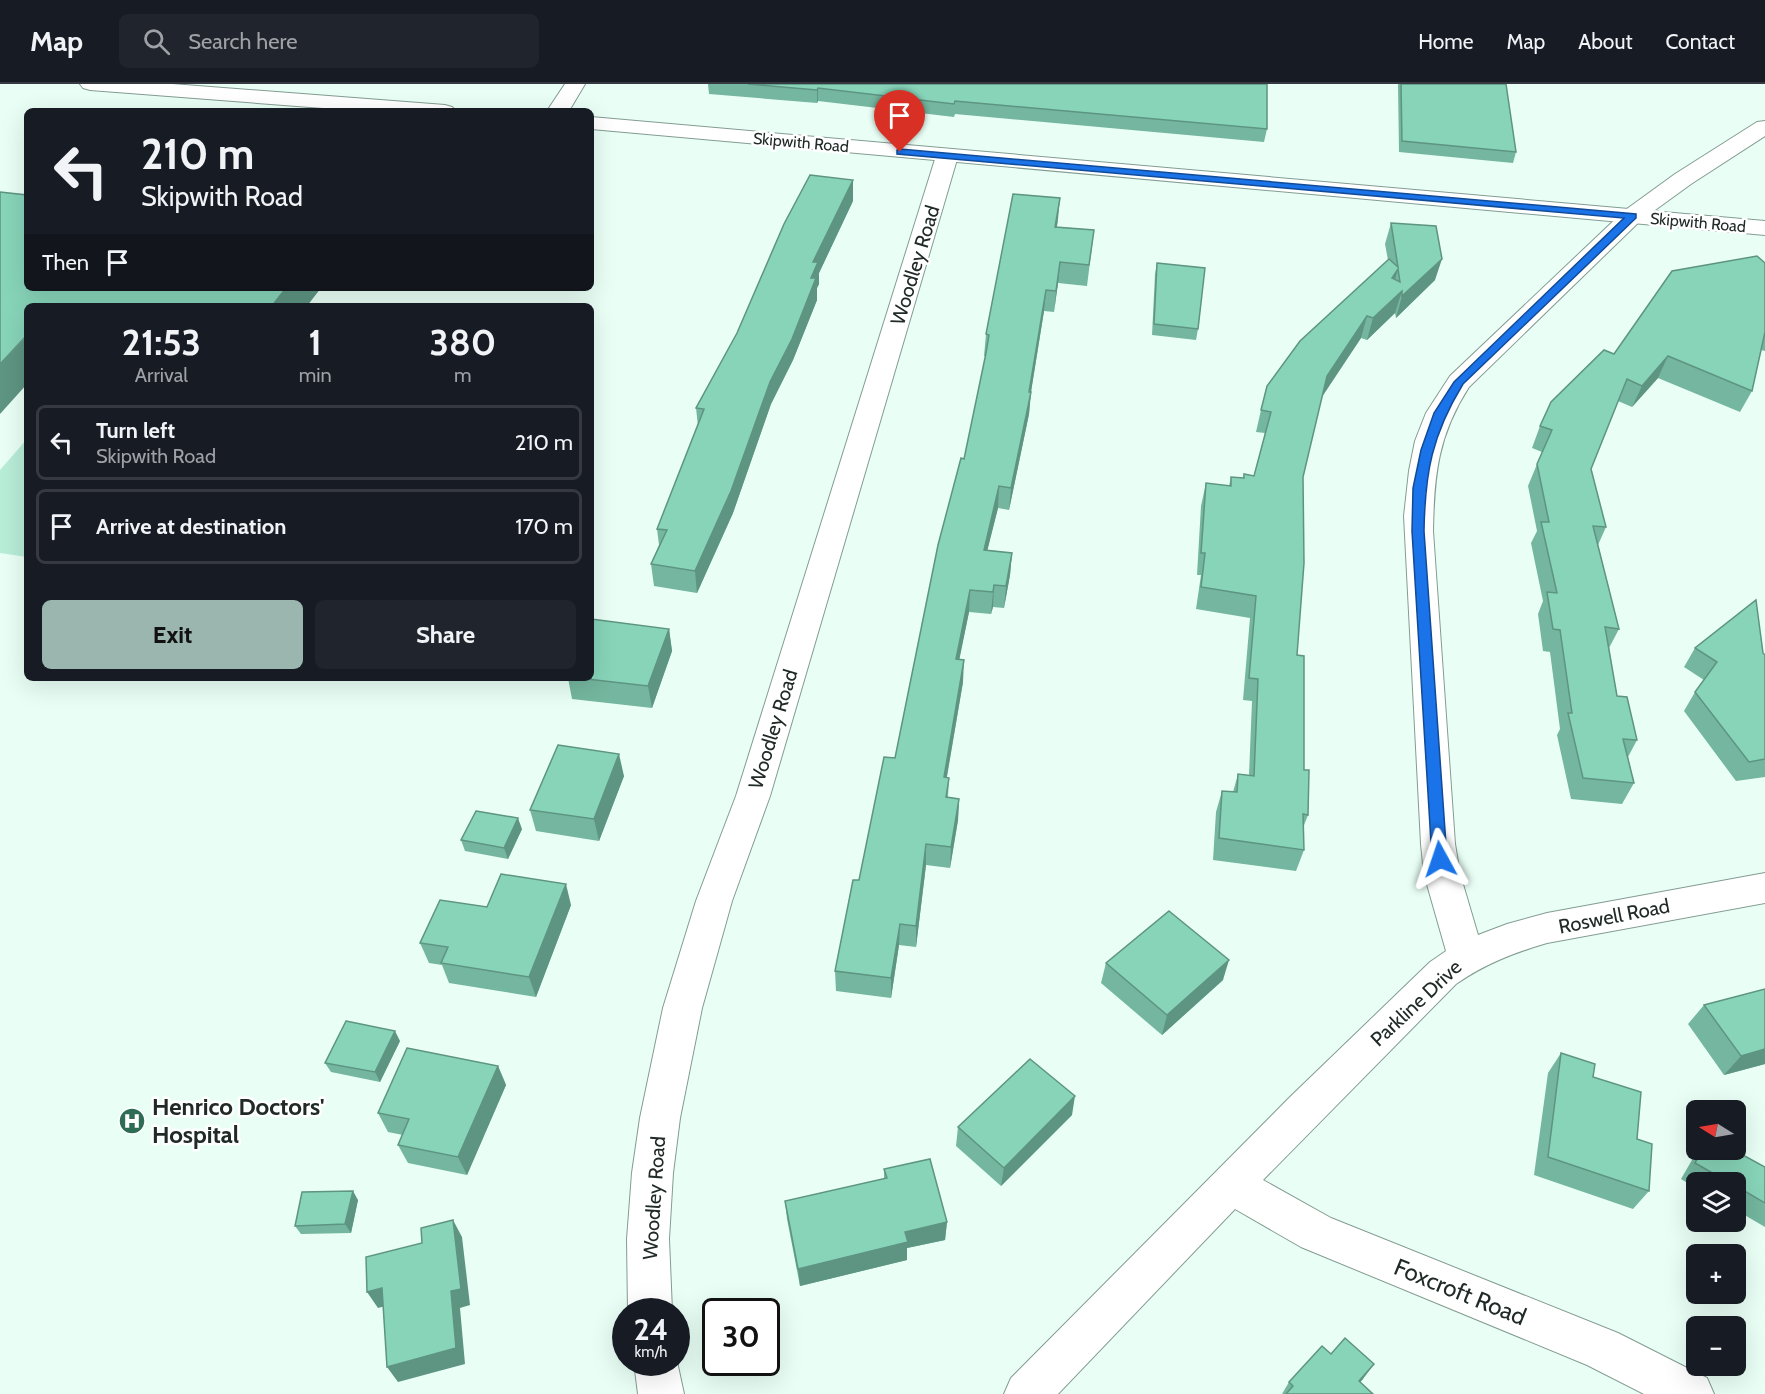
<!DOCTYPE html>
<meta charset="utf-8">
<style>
:root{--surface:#171b24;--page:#20242c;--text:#f1f3f6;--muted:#9ea1a6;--line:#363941;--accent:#9ab6af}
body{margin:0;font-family:Cabin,sans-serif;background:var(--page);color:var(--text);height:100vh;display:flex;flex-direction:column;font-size:22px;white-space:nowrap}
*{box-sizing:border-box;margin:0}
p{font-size:20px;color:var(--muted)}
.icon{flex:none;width:33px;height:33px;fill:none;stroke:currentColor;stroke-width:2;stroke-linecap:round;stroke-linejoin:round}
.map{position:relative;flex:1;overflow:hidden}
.side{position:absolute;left:24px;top:219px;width:570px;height:378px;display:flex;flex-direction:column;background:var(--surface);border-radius:9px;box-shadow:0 6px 24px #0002}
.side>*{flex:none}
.guide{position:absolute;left:24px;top:24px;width:570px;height:183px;border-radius:9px;box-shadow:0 6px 24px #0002;background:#171b24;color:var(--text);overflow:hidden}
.needle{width:39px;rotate:281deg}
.fabs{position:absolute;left:1686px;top:1016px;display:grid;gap:12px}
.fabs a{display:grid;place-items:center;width:60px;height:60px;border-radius:9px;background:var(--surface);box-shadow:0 6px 24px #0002;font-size:30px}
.speed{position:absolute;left:612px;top:1214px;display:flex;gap:12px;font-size:30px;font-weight:700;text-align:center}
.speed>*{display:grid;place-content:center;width:78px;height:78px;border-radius:50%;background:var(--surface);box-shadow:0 6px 24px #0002;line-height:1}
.speed small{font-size:15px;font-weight:400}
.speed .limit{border:3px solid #111;border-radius:9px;background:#fff;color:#111}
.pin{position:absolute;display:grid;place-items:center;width:51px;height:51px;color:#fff;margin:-62px -26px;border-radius:50% 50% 50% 0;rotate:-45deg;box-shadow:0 0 6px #0007}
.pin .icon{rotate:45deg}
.me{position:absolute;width:66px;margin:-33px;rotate:355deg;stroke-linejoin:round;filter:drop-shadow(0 0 4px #0008)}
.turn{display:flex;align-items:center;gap:21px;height:126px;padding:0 18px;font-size:27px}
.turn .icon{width:78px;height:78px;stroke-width:2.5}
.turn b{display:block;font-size:42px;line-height:51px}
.then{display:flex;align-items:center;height:57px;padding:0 18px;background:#0003;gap:12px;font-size:22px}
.eta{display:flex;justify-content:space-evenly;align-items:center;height:102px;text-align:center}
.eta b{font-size:36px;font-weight:700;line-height:42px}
.button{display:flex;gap:12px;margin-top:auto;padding:12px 18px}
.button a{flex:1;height:69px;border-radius:9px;background:var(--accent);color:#111;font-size:24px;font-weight:700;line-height:69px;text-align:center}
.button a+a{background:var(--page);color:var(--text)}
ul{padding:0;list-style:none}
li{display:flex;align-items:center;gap:18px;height:75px;margin:0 12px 9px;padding:0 6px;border:3px solid var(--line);border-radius:9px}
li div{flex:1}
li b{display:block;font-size:22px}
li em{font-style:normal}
header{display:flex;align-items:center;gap:36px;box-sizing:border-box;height:84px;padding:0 30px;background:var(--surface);border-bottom:2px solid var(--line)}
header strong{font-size:28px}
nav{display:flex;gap:33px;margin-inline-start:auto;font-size:21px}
.search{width:420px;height:54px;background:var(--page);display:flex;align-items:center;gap:15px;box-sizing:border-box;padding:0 21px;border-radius:9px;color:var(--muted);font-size:22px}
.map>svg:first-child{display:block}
.green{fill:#b7ecd7}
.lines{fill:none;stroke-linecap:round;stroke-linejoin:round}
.minor-casing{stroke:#839c92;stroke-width:2}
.secondary-casing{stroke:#839c92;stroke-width:2}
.minor{fill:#fff;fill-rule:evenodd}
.secondary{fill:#fff;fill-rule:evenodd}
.wall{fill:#74b69f}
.shaded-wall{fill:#5e9482}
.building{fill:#87d4b9;stroke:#5e9482;stroke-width:1.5;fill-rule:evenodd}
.route{fill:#1a73e8;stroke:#114b97;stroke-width:1.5}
.labels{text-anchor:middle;stroke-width:5;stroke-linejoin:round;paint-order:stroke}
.far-street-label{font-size:16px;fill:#202a26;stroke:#fff}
.street-label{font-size:20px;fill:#202a26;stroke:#fff}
.near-poi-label{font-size:24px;font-weight:bold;fill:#202a26;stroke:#fff;text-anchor:start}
.near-street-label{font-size:24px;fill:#202a26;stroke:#fff}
</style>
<header>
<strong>Map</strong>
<div class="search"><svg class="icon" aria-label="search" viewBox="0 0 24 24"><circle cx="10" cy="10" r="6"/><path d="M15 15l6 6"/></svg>Search here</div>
<nav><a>Home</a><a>Map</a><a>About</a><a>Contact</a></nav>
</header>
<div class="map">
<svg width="1765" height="1310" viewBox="0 0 1765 1310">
<rect width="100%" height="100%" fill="#e9fff6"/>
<path class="green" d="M 27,355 L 27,473 L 0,469 L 0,386 Z"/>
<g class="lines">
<defs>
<g id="minor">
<path d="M 565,0 L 585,0 L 569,27 L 547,27 Z"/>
<path d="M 1765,37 L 1765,52 L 1691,100 L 1640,137 L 1469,303 C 1438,351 1434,391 1433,447 L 1455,760 L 1460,790 L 1478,851 L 1507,840 L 1547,829 L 1765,789 L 1765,819 L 1547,859 C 1513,869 1485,880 1456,900 L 1263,1096 L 1331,1134 L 1618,1249 L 1707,1294 L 1714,1310 L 1644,1310 L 1587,1281 L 1301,1163 L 1235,1125 L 1058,1310 L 1004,1310 L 1011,1294 L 1290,1013 L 1430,878 L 1446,867 L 1424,790 L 1421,760 L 1404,432 L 1409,387 L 1415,357 L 1426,329 L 1450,292 L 1624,127 L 1675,90 L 1757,38 Z"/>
<path d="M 947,65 L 955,67 L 958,72 L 770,712 L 732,817 L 702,924 L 680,1034 L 673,1089 L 669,1155 L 672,1227 L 628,1227 L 627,1155 L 632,1089 L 640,1034 L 663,924 L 696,817 L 736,712 L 936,72 L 939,67 Z"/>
<path d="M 676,1273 L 684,1310 L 638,1310 L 634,1278 L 676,1278 Z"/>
</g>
<g id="secondary">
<path d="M 80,0 L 172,0 L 445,21 L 452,23 L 456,27 L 362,27 L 90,6 L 83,4 Z"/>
<path d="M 591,33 L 1765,137 L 1765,151 L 591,45 Z"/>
</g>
</defs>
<use href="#minor" class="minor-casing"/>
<use href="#secondary" class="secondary-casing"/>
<use href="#minor" class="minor"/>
<use href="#secondary" class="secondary"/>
</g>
<g class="wall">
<path d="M 708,0 L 1267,0 L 1267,45 L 1264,58 L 955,30 L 954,33 L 818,17 L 817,19 L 709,10 Z"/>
<path d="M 1398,0 L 1506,0 L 1516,68 L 1513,79 L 1399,68 Z"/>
<path d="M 853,117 L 819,189 L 819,200 L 817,204 L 817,216 L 793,276 L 771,320 L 733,429 L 697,509 L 654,502 L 651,480 L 659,461 L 657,445 L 698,342 L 696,324 Z"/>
<path d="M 1058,135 L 1057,143 L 1094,146 L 1087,202 L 1058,199 L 1054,228 L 1044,227 L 1031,308 L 1029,330 L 1009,426 L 998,424 L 987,466 L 1012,469 L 1010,491 L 1004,524 L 993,523 L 991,530 L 969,528 L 959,575 L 963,598 L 947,693 L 949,694 L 948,713 L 959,715 L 958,736 L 950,784 L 926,781 L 916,863 L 899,861 L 891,914 L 836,907 L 835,887 L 859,796 L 895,674 L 964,375 L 986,272 L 984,272 L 986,250 Z"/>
<path d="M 1391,139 L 1435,196 L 1396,234 L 1395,229 L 1367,256 L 1361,254 L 1322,312 L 1303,393 L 1297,571 L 1304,686 L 1308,731 L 1303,744 L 1304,766 L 1296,787 L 1213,776 L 1216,728 L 1222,707 L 1233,708 L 1238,690 L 1249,691 L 1252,617 L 1243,616 L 1250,534 L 1196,525 L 1201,491 L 1197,491 L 1201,422 L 1206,399 L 1229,402 L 1231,393 L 1243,394 L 1244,390 L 1254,392 L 1265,349 L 1256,348 L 1261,326 L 1388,176 L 1385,160 Z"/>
<path d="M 1157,179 L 1198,245 L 1196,256 L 1152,251 L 1155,190 Z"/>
<path d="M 1765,179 L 1765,267 L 1761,266 L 1752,307 L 1740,328 L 1658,294 L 1632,323 L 1618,317 L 1591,385 L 1606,443 L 1598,461 L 1619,545 L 1609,564 L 1617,612 L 1637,656 L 1628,673 L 1634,699 L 1622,720 L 1571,715 L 1557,651 L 1560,645 L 1550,568 L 1543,567 L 1538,530 L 1543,517 L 1531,459 L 1537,447 L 1528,402 L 1542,368 L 1532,364 L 1540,342 L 1614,270 Z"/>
<path d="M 669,545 L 672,567 L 652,624 L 572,615 L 568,594 L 591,594 Z"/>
<path d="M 1695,564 L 1763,569 L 1765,571 L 1765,693 L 1736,697 L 1684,627 L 1695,608 L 1704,596 L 1684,583 Z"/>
<path d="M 624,692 L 599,757 L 536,747 L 530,726 Z"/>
<path d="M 522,745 L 508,775 L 465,767 L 461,756 Z"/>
<path d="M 571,821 L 536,913 L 449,899 L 442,881 L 429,879 L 420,859 L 487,823 Z"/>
<path d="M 1106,879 L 1223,896 L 1162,951 L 1101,899 Z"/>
<path d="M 1765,905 L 1765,980 L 1724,991 L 1688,940 L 1704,921 Z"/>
<path d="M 400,957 L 380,998 L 331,988 L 325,979 Z"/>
<path d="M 1561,969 L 1593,993 L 1637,1055 L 1649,1107 L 1633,1125 L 1534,1091 L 1548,989 Z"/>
<path d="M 498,982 L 506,1001 L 467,1091 L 408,1079 L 398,1061 L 403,1051 L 388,1048 L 378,1029 Z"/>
<path d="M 1072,1031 L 1001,1102 L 956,1062 L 958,1043 Z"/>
<path d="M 1699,1065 L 1732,1065 L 1765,1083 L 1765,1143 L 1736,1126 L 1736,1098 L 1696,1098 L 1696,1104 L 1681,1095 L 1696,1069 Z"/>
<path d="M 884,1085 L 947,1138 L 945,1156 L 907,1164 L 907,1176 L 800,1202 L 787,1135 L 785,1117 L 884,1095 Z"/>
<path d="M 358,1116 L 351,1149 L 301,1150 L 295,1142 Z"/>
<path d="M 1331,1270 L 1363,1295 L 1360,1298 L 1373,1310 L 1282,1310 L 1289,1298 Z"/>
</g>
<g class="shaded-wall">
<path d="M 818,4 L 818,17 L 817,19 L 817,6 Z"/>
<path d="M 853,96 L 853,117 L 819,189 L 819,200 L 817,204 L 817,216 L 793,276 L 771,320 L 733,429 L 697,509 L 695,487 L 811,194 L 813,178 Z"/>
<path d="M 1060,114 L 1058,135 L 1053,164 L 1055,143 Z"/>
<path d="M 1442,175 L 1435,196 L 1396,234 L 1402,212 Z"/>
<path d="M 1060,178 L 1058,199 L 1054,228 L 1056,207 Z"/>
<path d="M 1398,185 L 1392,206 L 1392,194 Z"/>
<path d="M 286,204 L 321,204 L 307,222 L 272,222 Z"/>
<path d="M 1046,206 L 1044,227 L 1029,320 L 1031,308 L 1029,330 L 1009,426 L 1011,404 L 1029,308 Z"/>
<path d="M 1402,207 L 1395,229 L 1367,256 L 1373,234 Z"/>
<path d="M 1367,232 L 1361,254 L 1322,313 L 1327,292 Z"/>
<path d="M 27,252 L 27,300 L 0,330 L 0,280 Z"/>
<path d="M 1668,272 L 1658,294 L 1632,323 L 1642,302 Z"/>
<path d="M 999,402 L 998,424 L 982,488 L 984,466 Z"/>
<path d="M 1012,469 L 1010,491 L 1004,524 L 1006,502 Z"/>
<path d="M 994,501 L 993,523 L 991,530 L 993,508 Z"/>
<path d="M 970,506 L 969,528 L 955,597 L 956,575 Z"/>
<path d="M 669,545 L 672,567 L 652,624 L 648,602 Z"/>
<path d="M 964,576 L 963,598 L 943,714 L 944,693 Z"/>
<path d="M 619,670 L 624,692 L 599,757 L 594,735 Z"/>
<path d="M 959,715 L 958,736 L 950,784 L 951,763 Z"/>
<path d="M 518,734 L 522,745 L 508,775 L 504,764 Z"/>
<path d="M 926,760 L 926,781 L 916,863 L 916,842 Z"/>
<path d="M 566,800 L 571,821 L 536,913 L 529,893 Z"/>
<path d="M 900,840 L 899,861 L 891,914 L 891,894 Z"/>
<path d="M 1229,876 L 1223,896 L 1162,951 L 1167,931 Z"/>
<path d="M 395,947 L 400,957 L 380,998 L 375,988 Z"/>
<path d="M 1765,965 L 1765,980 L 1724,991 L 1741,972 Z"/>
<path d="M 498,982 L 506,1001 L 467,1091 L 458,1073 Z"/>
<path d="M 1075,1012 L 1072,1031 L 1001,1102 L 1004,1084 Z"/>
<path d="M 353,1107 L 358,1116 L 351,1149 L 345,1140 Z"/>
<path d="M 453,1136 L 462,1153 L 470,1221 L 460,1224 L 465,1280 L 398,1298 L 387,1283 Z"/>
<path d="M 947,1138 L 945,1156 L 907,1164 L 907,1176 L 800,1202 L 798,1185 L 905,1148 Z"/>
<path d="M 382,1204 L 393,1220 L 378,1224 L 367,1208 Z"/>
<path d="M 1374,1280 L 1363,1295 L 1350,1310 L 1359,1297 Z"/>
</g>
<g class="building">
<path d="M 748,0 L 1267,0 L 1267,45 L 955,17 L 954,20 L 818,4 L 817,6 Z"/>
<path d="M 1401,0 L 1506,0 L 1516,68 L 1402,57 Z"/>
<path d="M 810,91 L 853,96 L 813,178 L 818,178 L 811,194 L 816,194 L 792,255 L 770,298 L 731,407 L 695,487 L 651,480 L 667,446 L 657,445 L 704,325 L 696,324 L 737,249 L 784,140 Z"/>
<path d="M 0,108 L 27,111 L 27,204 L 286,204 L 272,222 L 27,222 L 27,251 L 0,280 Z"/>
<path d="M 1013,110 L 1060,114 L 1055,143 L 1094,146 L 1089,181 L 1060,178 L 1056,207 L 1046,206 L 1029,308 L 1031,308 L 1011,404 L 999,402 L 984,466 L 1012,469 L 1006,502 L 994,501 L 993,508 L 970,506 L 956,575 L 964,576 L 944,693 L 949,694 L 946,713 L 959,715 L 951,763 L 926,760 L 916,842 L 900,840 L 891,894 L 835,887 L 853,796 L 859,796 L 884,673 L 895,674 L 938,461 L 961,374 L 964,375 L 986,269 L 989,251 L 986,250 Z"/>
<path d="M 1391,139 L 1436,142 L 1442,175 L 1402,212 L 1402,207 L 1373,234 L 1367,232 L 1327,292 L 1303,393 L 1304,479 L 1297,571 L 1304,572 L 1304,686 L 1309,686 L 1308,731 L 1303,730 L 1304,766 L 1219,754 L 1222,707 L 1237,708 L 1238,690 L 1254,692 L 1258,595 L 1249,594 L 1256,512 L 1201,503 L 1205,469 L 1201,469 L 1206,399 L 1231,402 L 1231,393 L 1244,394 L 1244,390 L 1254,392 L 1271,328 L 1261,326 L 1267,302 L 1300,257 L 1389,175 L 1398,183 ZM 1398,185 L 1400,198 L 1392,194 Z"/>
<path d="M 1757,172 L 1765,179 L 1765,248 L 1752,307 L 1668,272 L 1642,302 L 1627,295 L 1591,385 L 1606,443 L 1593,442 L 1619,545 L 1605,543 L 1617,612 L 1627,613 L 1637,656 L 1623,655 L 1634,699 L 1583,694 L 1568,629 L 1572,629 L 1560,546 L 1553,545 L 1547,508 L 1557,509 L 1541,438 L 1549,438 L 1537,380 L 1552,346 L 1540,342 L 1551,318 L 1604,266 L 1614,270 L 1672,187 Z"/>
<path d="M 1157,179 L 1205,184 L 1198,245 L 1154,240 Z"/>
<path d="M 1756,516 L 1763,569 L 1765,571 L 1765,675 L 1749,678 L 1695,608 L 1717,578 L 1695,564 Z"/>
<path d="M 591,535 L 669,545 L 648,602 L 578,594 L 591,594 Z"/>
<path d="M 558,661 L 619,670 L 594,735 L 530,726 Z"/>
<path d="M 476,727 L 518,734 L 504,764 L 461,756 Z"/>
<path d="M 501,790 L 566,800 L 529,893 L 441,879 L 448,863 L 420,859 L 440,816 L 487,823 Z"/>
<path d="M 1169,827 L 1229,876 L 1167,931 L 1106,879 Z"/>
<path d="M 1765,905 L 1765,965 L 1741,972 L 1704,921 Z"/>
<path d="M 346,937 L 395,947 L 375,988 L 325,979 Z"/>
<path d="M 407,964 L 498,982 L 458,1073 L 398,1061 L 409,1035 L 378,1029 Z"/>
<path d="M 1561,969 L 1595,980 L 1593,993 L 1641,1008 L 1637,1055 L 1652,1060 L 1649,1107 L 1548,1073 Z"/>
<path d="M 1030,975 L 1075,1012 L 1004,1084 L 958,1043 Z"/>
<path d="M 1703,1065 L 1732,1065 L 1765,1083 L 1765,1119 L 1736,1102 L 1736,1098 L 1728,1098 L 1695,1079 Z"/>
<path d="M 930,1075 L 947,1138 L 905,1148 L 908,1158 L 798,1185 L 785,1117 L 887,1094 L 884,1085 Z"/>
<path d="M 353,1107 L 345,1140 L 295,1142 L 302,1108 Z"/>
<path d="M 453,1136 L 461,1205 L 451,1207 L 456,1264 L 387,1283 L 382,1204 L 367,1208 L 366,1173 L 422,1159 L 421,1144 Z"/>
<path d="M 1345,1254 L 1374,1280 L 1359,1297 L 1373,1310 L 1286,1310 L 1293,1302 L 1289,1298 L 1322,1262 L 1331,1270 Z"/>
</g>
<path class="route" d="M 900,65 L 1636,130 L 1636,134 L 1463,300 C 1432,351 1425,388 1424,447 L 1447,775 L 1445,779 L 1434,779 L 1432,775 L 1412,447 L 1413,404 L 1421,366 L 1434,329 L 1454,298 L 1624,134 L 897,70 L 897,66 Z"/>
<defs>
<symbol id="hospital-disc" viewBox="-11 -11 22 22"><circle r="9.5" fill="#2f6c58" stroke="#fff"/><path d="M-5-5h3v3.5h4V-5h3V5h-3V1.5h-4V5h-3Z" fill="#fff"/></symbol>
</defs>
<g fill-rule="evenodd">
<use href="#hospital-disc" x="117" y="1022" width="30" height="30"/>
</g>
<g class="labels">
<g class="far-street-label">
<text transform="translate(801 58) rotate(5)" y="6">Skipwith Road</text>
<text transform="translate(1698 138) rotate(5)" y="6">Skipwith Road</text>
</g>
<g class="street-label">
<text transform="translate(915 181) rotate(-73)" y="7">Woodley Road</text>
<text transform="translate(773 645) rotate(-73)" y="7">Woodley Road</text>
<text transform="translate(1614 832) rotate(-11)" y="7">Roswell Road</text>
<text transform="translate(1416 919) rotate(-43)" y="7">Parkline Drive</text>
<text transform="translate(654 1114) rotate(-86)" y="7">Woodley Road</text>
</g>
<g class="near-poi-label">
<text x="152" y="1031">Henrico Doctors'<tspan x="152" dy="28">Hospital</tspan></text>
</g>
<g class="near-street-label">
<text transform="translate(1460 1208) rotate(22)" y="8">Foxcroft Road</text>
</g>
</g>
</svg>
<div class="fabs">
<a><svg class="needle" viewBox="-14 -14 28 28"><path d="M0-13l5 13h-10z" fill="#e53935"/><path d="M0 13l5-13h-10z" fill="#9ea1a6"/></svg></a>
<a><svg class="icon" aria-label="layers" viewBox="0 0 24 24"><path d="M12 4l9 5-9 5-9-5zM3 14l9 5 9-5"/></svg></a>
<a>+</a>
<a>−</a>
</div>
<div class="speed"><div>24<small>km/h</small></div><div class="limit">30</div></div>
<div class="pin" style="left:900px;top:68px;background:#d93025"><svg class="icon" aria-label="arrive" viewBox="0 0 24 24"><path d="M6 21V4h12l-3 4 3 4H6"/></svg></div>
<svg class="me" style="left:1440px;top:775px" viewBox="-20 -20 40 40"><path d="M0-17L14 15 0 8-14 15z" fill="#1a73e8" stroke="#fff" stroke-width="4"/></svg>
<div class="guide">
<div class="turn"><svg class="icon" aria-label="left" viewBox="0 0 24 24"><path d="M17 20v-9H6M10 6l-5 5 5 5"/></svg><div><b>210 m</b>Skipwith Road</div></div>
<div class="then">Then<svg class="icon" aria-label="arrive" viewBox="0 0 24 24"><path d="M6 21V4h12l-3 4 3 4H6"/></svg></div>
</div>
<section class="side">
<div class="eta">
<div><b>21:53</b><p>Arrival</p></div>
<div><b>1</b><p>min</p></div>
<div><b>380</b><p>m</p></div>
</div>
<ul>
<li><svg class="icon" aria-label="left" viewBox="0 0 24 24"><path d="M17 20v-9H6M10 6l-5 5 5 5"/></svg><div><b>Turn left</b><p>Skipwith Road</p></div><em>210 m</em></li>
<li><svg class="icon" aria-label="arrive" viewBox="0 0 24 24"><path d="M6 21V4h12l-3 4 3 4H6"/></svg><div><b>Arrive at destination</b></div><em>170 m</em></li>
</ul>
<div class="button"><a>Exit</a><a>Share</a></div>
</section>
</div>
